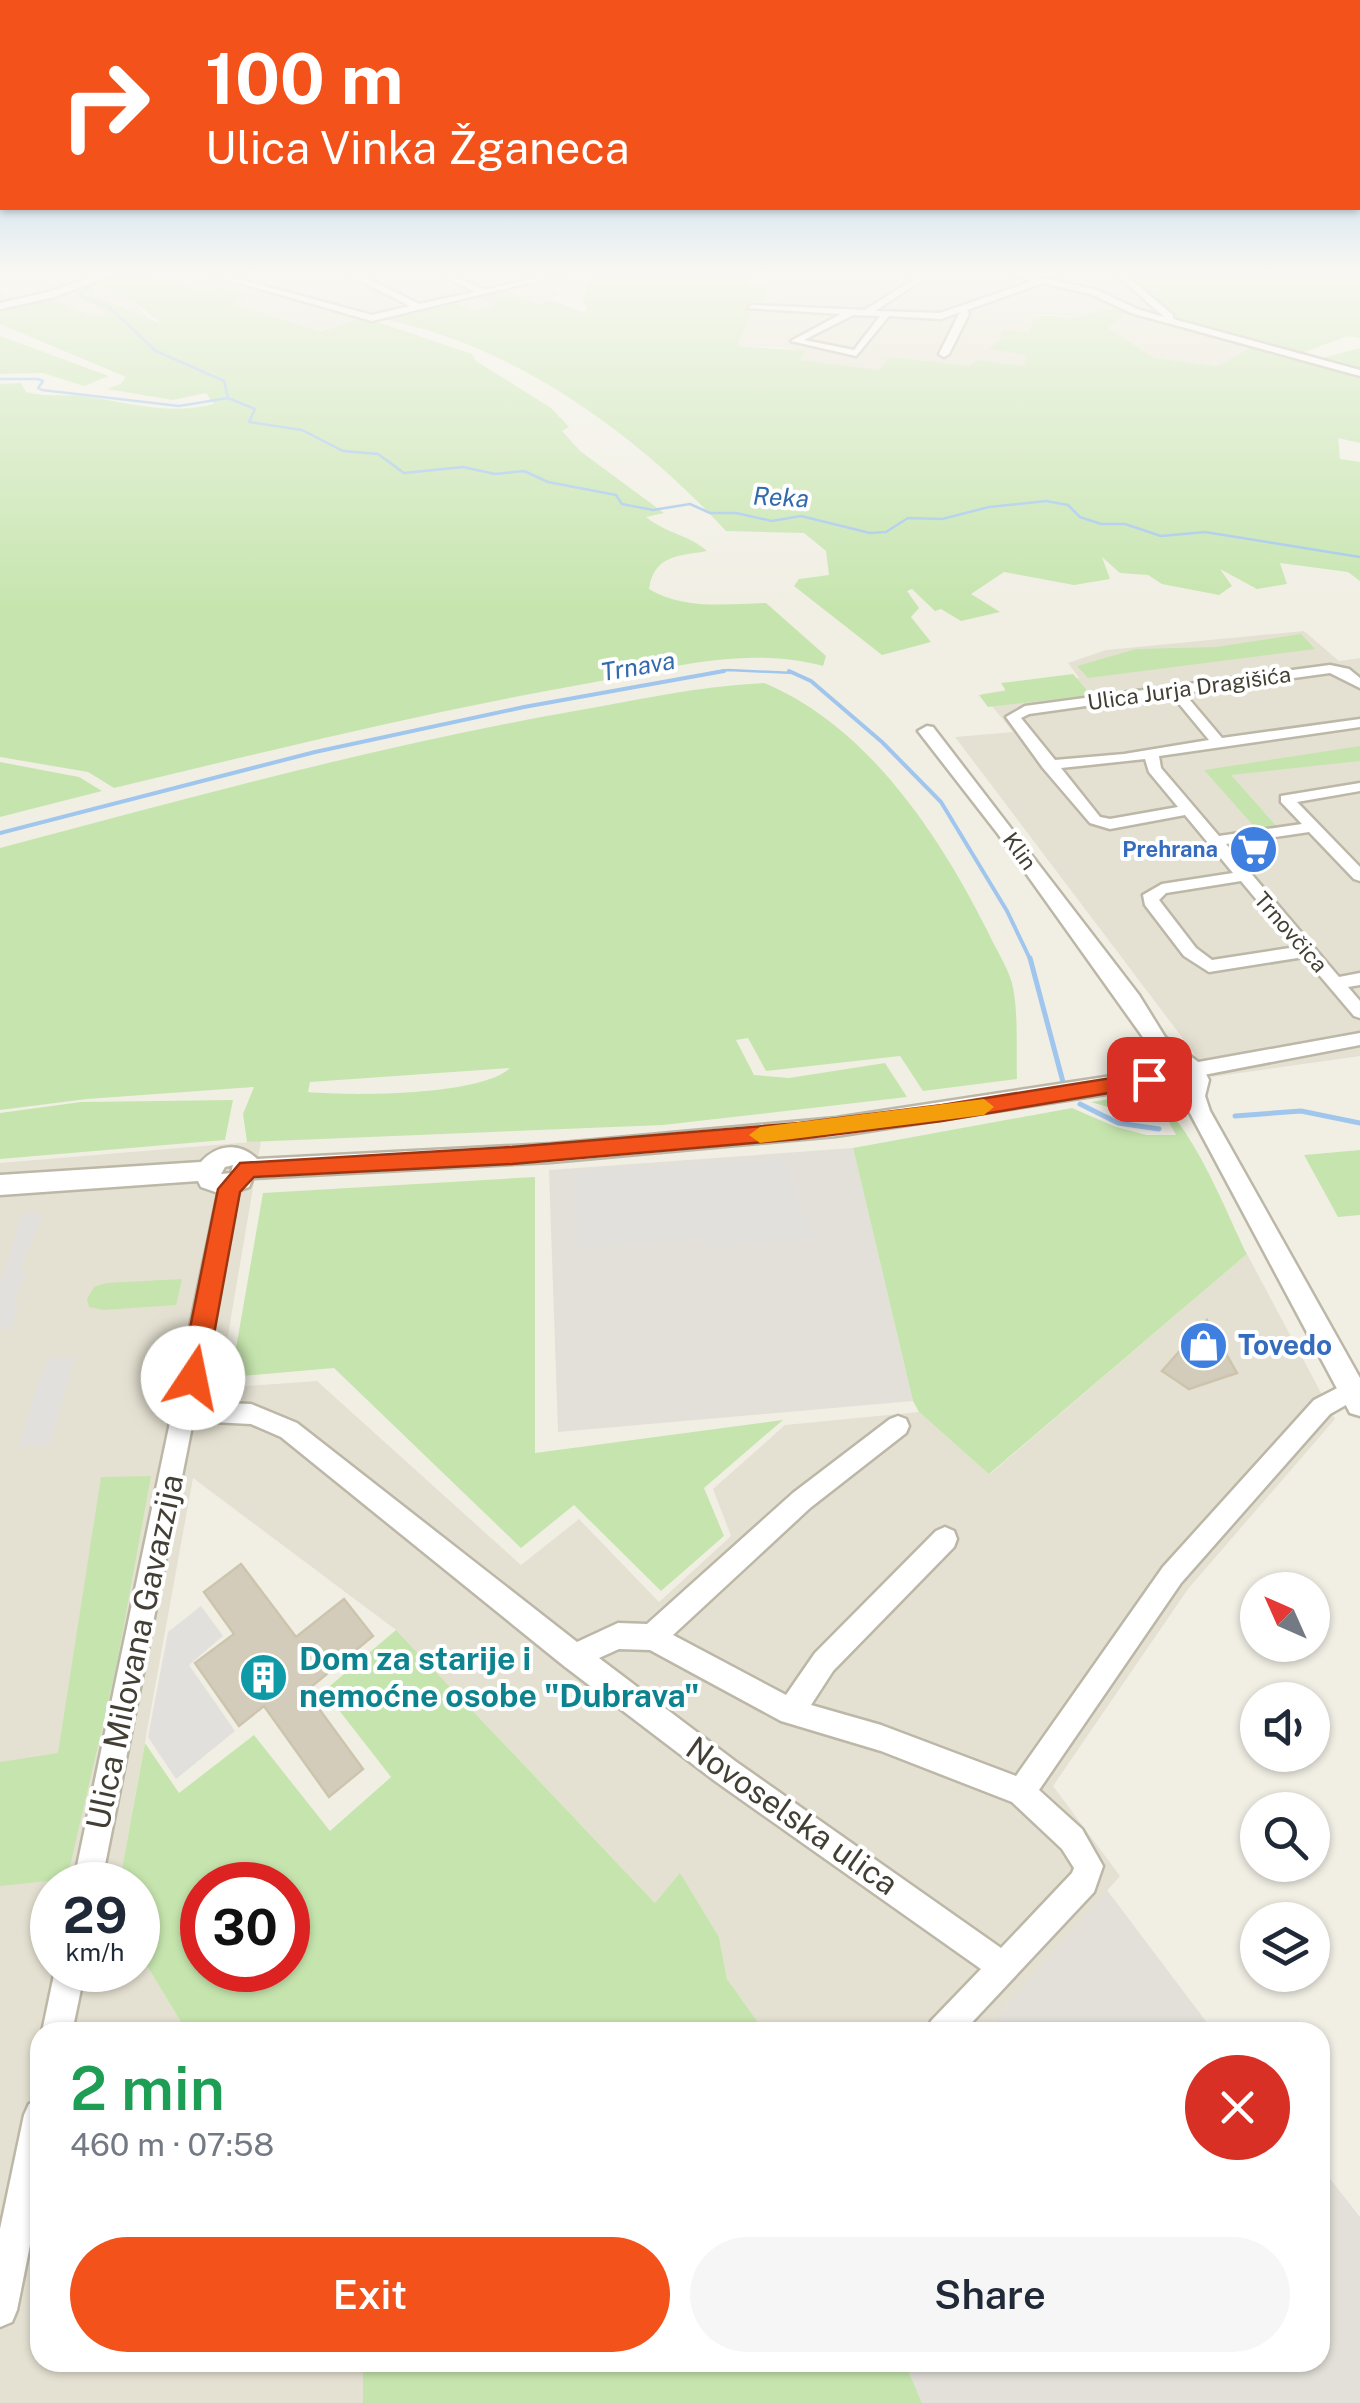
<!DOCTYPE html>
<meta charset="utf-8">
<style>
:root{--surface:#fff;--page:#f6f6f7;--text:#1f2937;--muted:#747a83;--accent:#f3521a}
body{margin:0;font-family:"Public Sans",sans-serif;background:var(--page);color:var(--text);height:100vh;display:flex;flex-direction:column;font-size:38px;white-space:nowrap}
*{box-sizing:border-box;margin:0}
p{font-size:32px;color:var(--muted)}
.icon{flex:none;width:55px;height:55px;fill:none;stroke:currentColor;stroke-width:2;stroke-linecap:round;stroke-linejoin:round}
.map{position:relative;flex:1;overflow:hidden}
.details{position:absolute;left:30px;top:2022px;width:1300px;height:350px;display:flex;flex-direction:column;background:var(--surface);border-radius:30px;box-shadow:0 2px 8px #0004}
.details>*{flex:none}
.banner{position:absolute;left:0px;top:0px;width:1360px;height:210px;box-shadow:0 2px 8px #0004;background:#f3521a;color:#fff;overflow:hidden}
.needle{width:65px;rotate:315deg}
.tools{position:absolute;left:1240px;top:1572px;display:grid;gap:20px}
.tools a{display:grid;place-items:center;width:90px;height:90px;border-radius:50%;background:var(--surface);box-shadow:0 2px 8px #0004;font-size:50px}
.speed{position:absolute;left:30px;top:1862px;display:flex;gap:20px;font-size:50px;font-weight:700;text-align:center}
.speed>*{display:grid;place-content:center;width:130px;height:130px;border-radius:50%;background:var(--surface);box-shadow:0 2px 8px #0004;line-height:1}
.speed small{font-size:25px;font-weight:400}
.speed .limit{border:15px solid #d22;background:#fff;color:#111}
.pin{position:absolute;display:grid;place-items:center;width:85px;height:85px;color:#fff;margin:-42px;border-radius:20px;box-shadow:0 5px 15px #0006}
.me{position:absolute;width:110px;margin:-55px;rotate:11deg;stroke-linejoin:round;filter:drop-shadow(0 0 8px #0008)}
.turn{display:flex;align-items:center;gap:35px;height:210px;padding:0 40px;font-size:45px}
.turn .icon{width:130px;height:130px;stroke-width:2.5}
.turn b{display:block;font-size:70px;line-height:85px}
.round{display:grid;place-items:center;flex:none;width:105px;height:105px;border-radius:52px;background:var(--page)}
.head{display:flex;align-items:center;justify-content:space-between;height:170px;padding:0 40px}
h1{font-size:60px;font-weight:600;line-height:75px;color:#1e9e55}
.button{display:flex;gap:20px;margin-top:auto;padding:20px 40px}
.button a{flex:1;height:115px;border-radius:60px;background:var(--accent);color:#fff;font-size:40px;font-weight:600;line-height:115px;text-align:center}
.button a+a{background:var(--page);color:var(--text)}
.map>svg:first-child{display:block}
.residential{fill:#e5e1d2}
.industrial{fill:#e3e0d9}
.green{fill:#c6e5ae;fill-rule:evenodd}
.parking{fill:#e2e0dc}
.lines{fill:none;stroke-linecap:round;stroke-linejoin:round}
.stream-far2{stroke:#a1c6ed;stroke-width:2.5}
.stream-far1{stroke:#a1c6ed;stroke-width:4}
.stream{stroke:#a1c6ed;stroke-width:5}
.building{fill:#d3ccba;stroke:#cdc4ad;stroke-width:2.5}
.minor-casing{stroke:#bcb7a7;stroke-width:5}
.tertiary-casing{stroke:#bcb7a7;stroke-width:5}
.minor{fill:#fff;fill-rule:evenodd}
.tertiary{fill:#fff;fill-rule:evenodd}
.route{fill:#f3521a;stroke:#9e3511;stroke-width:2.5}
.slow{fill:#f59e0b}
.labels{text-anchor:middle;stroke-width:8;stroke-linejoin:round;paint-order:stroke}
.far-street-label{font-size:22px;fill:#433f34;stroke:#fff}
.far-shop-label{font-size:22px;font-weight:bold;fill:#366cbe;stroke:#fff;text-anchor:end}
.far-water-label{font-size:25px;font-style:italic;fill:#326aab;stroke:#fff}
.shop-label{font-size:28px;font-weight:bold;fill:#366cbe;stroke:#fff;text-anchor:start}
.near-street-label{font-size:32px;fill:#433f34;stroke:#fff}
.near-culture-label{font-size:32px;font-weight:bold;fill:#0d838f;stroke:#fff;text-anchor:start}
</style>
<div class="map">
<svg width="1360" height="2403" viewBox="0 0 1360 2403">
<rect width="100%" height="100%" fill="#f1efe4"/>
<g class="residential">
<path d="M 1,272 L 126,272 L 96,285 L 134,301 L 148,319 L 89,293 L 92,291 L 89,288 L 80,300 L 111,313 L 91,317 L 54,299 L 0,307 L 0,290 L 15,300 L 41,294 L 18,275 L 11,278 L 20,284 L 0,289 Z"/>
<path d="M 137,272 L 593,272 L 587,287 L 553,289 L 561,294 L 538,304 L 503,289 L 478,297 L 496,305 L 473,311 L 452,302 L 383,319 L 360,318 L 323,332 L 232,304 L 247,296 L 206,291 Z"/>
<path d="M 757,272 L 1123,272 L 1142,291 L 1261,341 L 1218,366 L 1154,358 L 1107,327 L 1126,312 L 1108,308 L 1080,317 L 1046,314 L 1034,318 L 1030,333 L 1000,340 L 990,348 L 1026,355 L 1024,366 L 880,370 L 799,360 L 804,352 L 782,347 L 737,346 L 754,307 L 771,288 L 746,286 Z"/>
<path d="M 1304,631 L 1339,661 L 1360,658 L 1360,1056 L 1212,1077 L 955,737 L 1013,732 L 982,694 L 1079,678 L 1068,663 L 1106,650 Z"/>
<path d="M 261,1141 L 219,1388 L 317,1381 L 521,1565 L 579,1519 L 659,1602 L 731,1536 L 713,1489 L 785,1425 L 919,1412 L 990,1474 L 1247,1254 L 1335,1419 L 1188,1589 L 1053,1786 L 1120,1876 L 983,2032 L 765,2032 L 727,1979 L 719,1937 L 680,1874 L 656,1904 L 396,1630 L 193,1478 L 119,1885 L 52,1885 L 52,1970 L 138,1970 L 138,1951 L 187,2032 L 40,2032 L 40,2362 L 363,2363 L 363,2403 L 0,2403 L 0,1163 Z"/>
</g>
<g class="industrial">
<path d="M 853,1148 L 913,1401 L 558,1432 L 549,1170 Z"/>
<path d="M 1107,1890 L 1214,2032 L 983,2032 Z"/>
<path d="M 1320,2166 L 1360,2217 L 1360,2403 L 922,2403 L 905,2363 L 1320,2362 Z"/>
</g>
<g class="green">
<path d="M 126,272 L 206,291 L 217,287 L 249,296 L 233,304 L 322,332 L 360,318 L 372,320 L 472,354 L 476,361 L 551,408 L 569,427 L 562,431 L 580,451 L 664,513 L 646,517 C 669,535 688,534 707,551 C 678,556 654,555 649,589 C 683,610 727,604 766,603 L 826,656 L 823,666 C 745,645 667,669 590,683 C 430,711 272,750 114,788 L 88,772 L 0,757 L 0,384 L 21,383 L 26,392 C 44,397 63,394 81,396 C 131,402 163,416 214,404 L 206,393 L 173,400 L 107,389 L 121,384 L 126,377 L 0,324 L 0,307 L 54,299 L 91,317 L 110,313 L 80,300 L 77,294 L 89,287 L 93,292 L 90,294 L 162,324 L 134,301 L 94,285 Z"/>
<path d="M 593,272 L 757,272 L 747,286 L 771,287 L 754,307 L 737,346 L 805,351 L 800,360 L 880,370 L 888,357 L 970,366 L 976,360 L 1024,366 L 1026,355 L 989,349 L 1000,340 L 1002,330 L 1029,333 L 1034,318 C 1049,313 1062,319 1077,317 C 1100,314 1098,306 1127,312 L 1108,328 L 1154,358 L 1218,366 L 1256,344 L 1360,375 L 1360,443 L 1338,438 L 1340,459 L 1360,462 L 1360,581 L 1348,572 L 1280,563 L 1287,584 L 1257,589 L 1220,569 L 1232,586 L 1219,595 L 1162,584 L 1148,575 L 1120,573 L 1102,557 L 1110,579 L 1074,585 L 1004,572 L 971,594 L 1000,612 L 961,621 L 941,609 L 935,611 L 912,589 L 907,591 L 919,608 L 911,617 L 931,642 L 882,655 L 794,586 L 799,579 L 829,575 L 826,551 L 804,533 L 726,531 C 637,434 514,345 383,319 L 452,302 L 473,311 L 494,305 L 476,296 L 503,289 L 538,304 L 551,300 L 585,313 L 587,307 L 582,302 Z"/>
<path d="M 1123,272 L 1360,272 L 1360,338 L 1348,336 L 1304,352 L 1322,358 L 1360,348 L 1360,370 L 1181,320 L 1142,291 Z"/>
<path d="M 0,336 L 109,376 L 84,386 L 43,373 L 0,374 Z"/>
<path d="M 1301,634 L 1315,649 L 1088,678 L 1077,666 L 1136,649 L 1216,647 Z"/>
<path d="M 1073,674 L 1091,695 L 988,707 L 979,695 L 1006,691 L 1001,683 Z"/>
<path d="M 764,683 C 867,725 940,836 988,932 C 995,948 1006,964 1011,980 C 1019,1005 1016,1051 1017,1079 L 923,1091 L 900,1056 L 766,1071 L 748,1038 L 736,1040 L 754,1075 L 789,1078 L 885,1063 L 907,1097 L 663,1125 L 247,1142 L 243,1114 L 254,1087 L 87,1099 L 0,1110 L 0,848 C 188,798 377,746 569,712 C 633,701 698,686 764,683 ZM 510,1068 C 481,1096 351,1096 308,1092 L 310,1082 Z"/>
<path d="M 1360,746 L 1360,761 L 1231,775 L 1277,827 L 1258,831 L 1204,770 Z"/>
<path d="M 0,762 L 79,777 L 102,791 L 0,817 Z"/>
<path d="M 1146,1094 C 1189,1112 1226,1213 1247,1254 L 989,1474 L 919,1412 L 913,1401 L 853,1148 L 1072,1108 L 1116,1127 L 1147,1135 L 1176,1135 L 1163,1111 L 1138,1116 L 1091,1102 Z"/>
<path d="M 233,1100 L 225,1140 L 0,1159 L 0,1113 L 81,1102 Z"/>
<path d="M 1360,1150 L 1360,1215 L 1338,1217 L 1304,1155 Z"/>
<path d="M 535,1177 L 535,1453 L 783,1420 L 704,1488 L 724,1536 L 661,1591 L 574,1505 L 521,1548 L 334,1368 L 231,1377 L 263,1193 Z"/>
<path d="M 182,1279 L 176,1305 L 104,1310 L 89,1307 L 87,1299 L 94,1287 L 106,1283 Z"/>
<path d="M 151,1476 L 116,1668 L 67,1879 L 0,1886 L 0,1762 L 58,1753 L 101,1477 Z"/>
<path d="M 396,1630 L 655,1903 L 680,1873 L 719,1937 L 727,1979 L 765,2032 L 187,2032 L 138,1951 L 138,1885 L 119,1885 L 145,1743 L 179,1793 L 254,1735 L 330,1831 L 391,1777 L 324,1691 ZM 288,1885 L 288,1970 L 202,1970 L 202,1885 Z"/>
<path d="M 363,2363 L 905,2363 L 922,2403 L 363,2403 Z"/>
</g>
<g class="parking">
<path d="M 782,1159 L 813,1238 L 706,1246 L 704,1237 L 579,1247 L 575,1172 Z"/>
<path d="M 22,1212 L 44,1215 L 21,1267 L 26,1275 L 14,1300 L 18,1309 L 12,1329 L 0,1330 L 0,1285 Z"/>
<path d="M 51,1357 L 75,1358 L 50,1444 L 18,1447 L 40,1377 Z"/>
<path d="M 201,1606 L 223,1636 L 189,1665 L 235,1731 L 176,1779 L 148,1737 L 168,1632 Z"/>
</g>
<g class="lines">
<g class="stream-far2">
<path d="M 80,272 L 93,279"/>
<path d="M 99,281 L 80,293 L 82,297 L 109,307 L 156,351 L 224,381 L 228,398"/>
<path d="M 0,379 L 38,379 L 43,381 L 38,388 L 42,390 L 179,406 L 228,398 L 255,409 L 249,422 L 302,430 L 343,451 L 378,454 L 404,473 L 463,467 L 495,474 L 524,471 L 548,482 L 616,495 L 622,504 L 653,510 L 690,504 L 710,513 L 736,513 L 772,521 L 801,516 L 870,533 L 886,532 L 908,518 L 942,519 L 989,507 L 1046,501 L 1068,505 L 1080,517 L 1101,524 L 1125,524 L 1161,536 L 1205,532 L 1360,557"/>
<path d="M 710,673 L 728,670 L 794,673"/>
</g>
<g class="stream-far1">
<path d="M 789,671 L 811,681 L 882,742 L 941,802 L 1007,911 L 1031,961"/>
<path d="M 0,833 L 315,752 L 524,707 L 724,671"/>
</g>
<g class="stream">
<path d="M 1030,958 L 1063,1082"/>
<path d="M 1080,1104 L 1118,1123 L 1159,1129"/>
<path d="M 1235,1116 L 1301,1111 L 1360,1123"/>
</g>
</g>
<g class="building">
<path d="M 1207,1320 L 1237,1373 L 1189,1389 L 1162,1371 Z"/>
<path d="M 241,1564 L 296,1637 L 344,1599 L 373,1636 L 306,1691 L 363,1769 L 329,1797 L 264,1706 L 239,1726 L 195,1663 L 234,1634 L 204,1592 Z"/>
</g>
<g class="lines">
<defs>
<g id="minor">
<path d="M 201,272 L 212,272 L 372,315 L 410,306 L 348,275 L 348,272 L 354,272 L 419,304 L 475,292 L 437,272 L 446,272 L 484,290 L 562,272 L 574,272 L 372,321 Z"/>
<path d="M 925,272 L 934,272 L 875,311 L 940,313 L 1033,281 L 1000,272 L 1013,272 L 1097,290 L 1137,309 L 1164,317 L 1114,272 L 1122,272 L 1173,315 L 1173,319 L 1360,370 L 1360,376 L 1131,313 L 1091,294 L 1043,283 L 967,310 L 969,314 L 949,354 L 944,357 L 939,354 L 960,312 L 941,319 L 889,316 L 856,356 L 791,341 L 841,314 L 748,308 L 752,305 L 865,310 ZM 853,315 L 880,316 L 854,350 L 804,340 Z"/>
<path d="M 1330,665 L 1349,669 L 1360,678 L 1360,688 L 1330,673 L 1184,693 L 1222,738 L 1360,719 L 1360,727 L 1159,756 L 1161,768 L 1219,836 L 1302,824 L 1281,802 L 1281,796 L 1360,783 L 1360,791 L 1297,802 L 1360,867 L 1360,881 L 1354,879 L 1309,832 L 1226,844 L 1339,977 L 1360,973 L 1360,985 L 1348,987 L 1360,1001 L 1360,1018 L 1354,1016 L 1304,957 L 1209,972 L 1184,956 L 1145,905 L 1143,895 L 1162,884 L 1233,873 L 1185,815 L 1110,829 L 1090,823 L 1043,768 L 1006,717 L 1025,706 ZM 1171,694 L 1209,740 L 1124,754 L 1055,760 L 1021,718 L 1029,714 ZM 1145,759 L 1149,772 L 1178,807 L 1110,819 L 1100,817 L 1061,768 ZM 1241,881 L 1296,947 L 1212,960 L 1196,948 L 1159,900 L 1166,893 Z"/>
<path d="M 1360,1033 L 1360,1045 L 1193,1077 L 1184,1070 L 1193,1063 Z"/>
<path d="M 230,1176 L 240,1184 L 197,1402 L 251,1404 L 297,1423 L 577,1642 L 618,1623 L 647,1624 L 793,1493 L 890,1419 L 898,1416 L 906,1419 L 909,1426 L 906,1433 L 810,1508 L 673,1635 L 786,1695 L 815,1653 L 936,1531 L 945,1527 L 954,1531 L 957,1539 L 954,1547 L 833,1671 L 811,1705 L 881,1725 L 1016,1776 L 1163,1567 L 1314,1400 L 1353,1380 L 1360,1383 L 1360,1397 L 1330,1414 L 1181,1583 L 1039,1790 L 1082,1829 L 1103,1866 L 1094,1892 L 963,2032 L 927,2032 L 931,2021 L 981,1969 L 715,1781 L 564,1666 L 281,1437 L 251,1424 L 193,1421 L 101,1885 L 73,1885 L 220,1184 ZM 619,1649 L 650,1650 L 781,1721 L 881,1751 L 1012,1802 L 1062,1849 L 1074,1868 L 1072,1873 L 1001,1948 L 735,1761 L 599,1658 Z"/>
<path d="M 55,1970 L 85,1970 L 72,2032 L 42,2032 Z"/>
<path d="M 40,2099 L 40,2195 L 17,2310 L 12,2322 L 0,2327 L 0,2229 L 24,2115 L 29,2104 Z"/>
</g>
<g id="tertiary">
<path d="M 107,272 L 120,272 L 55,297 L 0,309 L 0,303 L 48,292 Z"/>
<path d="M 927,726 L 933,727 L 1139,995 L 1165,1037 L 1201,1064 L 1209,1080 L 1205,1096 L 1210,1111 L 1360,1378 L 1360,1416 L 1350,1413 L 1183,1100 L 1159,1098 L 1145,1088 L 836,1136 L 551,1162 L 253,1178 L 249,1187 L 224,1195 L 201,1187 L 198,1181 L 0,1195 L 0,1175 L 201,1162 C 217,1144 240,1142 257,1159 L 551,1144 L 836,1118 L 1138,1072 L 1142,1057 L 1155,1054 L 998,834 L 918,731 ZM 1171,1068 L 1183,1075 L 1181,1084 L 1172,1084 L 1161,1076 L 1161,1069 ZM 233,1165 L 231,1173 L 221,1174 L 225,1167 Z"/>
</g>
</defs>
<use href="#minor" class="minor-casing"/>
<use href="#tertiary" class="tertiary-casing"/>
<use href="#minor" class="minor"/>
<use href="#tertiary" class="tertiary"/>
</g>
<linearGradient id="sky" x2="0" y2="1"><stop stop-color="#8bbbea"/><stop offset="0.45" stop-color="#f9f8f3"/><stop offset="1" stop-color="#f9f8f3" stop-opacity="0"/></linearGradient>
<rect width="1360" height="608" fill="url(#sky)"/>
<path class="route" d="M 1149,1072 L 1156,1074 L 1159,1079 L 1156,1085 L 942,1121 L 799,1139 L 512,1164 L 254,1177 L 240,1192 L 206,1378 L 202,1385 L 193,1389 L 184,1385 L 180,1378 L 218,1189 L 240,1163 L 512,1147 L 799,1123 L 942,1105 Z"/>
<path class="slow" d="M 984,1099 L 994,1107 L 984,1115 L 760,1143 L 749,1135 L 760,1127 Z"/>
<defs>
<symbol id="supermarket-disc" viewBox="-11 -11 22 22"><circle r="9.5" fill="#3f7fe0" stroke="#fff"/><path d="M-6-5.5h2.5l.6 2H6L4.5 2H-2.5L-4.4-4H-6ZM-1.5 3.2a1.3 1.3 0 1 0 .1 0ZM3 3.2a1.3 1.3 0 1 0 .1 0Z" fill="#fff"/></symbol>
<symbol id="shop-disc" viewBox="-11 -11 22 22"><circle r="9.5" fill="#3f7fe0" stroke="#fff"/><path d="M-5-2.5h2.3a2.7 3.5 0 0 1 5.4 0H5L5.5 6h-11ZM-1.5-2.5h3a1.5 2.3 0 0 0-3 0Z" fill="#fff"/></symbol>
<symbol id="building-disc" viewBox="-11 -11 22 22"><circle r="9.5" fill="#0f9aa8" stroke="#fff"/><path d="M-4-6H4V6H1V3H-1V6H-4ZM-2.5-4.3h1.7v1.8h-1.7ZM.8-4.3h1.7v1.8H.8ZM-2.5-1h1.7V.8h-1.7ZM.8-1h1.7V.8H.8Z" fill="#fff"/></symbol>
</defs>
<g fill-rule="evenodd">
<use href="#supermarket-disc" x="1226" y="822" width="55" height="55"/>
<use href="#shop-disc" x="1176" y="1318" width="55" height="55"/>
<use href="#building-disc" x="236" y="1650" width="55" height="55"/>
</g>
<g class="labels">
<g class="far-street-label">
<text transform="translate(1189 688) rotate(-8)" y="8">Ulica Jurja Dragišića</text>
<text transform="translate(1020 851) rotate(54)" y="8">Klin</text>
<text transform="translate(1291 932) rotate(49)" y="8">Trnovčica</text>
</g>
<g class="far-shop-label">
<text x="1218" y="857">Prehrana</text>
</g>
<g class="far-water-label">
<text transform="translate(781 497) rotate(3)" y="9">Reka</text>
<text transform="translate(638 666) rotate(-10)" y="9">Trnava</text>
</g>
<g class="shop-label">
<text x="1238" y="1355">Tovedo</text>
</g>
<g class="near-street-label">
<text transform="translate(135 1652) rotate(-78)" y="11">Ulica Milovana Gavazzija</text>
<text transform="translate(792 1816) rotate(35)" y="11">Novoselska ulica</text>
</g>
<g class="near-culture-label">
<text x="299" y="1670">Dom za starije i<tspan x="299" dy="37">nemoćne osobe "Dubrava"</tspan></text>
</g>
</g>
</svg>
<div class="tools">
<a><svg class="needle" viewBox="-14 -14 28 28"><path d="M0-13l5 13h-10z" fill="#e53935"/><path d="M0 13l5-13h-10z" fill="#747a83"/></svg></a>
<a><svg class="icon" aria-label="sound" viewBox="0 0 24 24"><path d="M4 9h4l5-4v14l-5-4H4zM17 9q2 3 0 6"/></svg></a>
<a><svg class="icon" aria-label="search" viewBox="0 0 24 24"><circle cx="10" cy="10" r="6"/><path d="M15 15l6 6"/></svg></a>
<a><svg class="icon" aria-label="layers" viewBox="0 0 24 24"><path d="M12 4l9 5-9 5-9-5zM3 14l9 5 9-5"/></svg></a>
</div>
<div class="speed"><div>29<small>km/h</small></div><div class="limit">30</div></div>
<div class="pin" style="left:1149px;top:1079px;background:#d93025"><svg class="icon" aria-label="arrive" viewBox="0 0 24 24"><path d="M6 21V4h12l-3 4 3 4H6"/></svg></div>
<svg class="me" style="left:193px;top:1378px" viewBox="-20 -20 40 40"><circle r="19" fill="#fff"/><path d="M0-13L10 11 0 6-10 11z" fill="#f3521a"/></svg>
<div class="banner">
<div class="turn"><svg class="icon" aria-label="right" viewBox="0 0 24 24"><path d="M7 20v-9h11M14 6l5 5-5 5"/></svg><div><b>100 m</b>Ulica Vinka Žganeca</div></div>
</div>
<section class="details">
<div class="head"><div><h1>2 min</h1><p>460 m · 07:58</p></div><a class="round" style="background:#d93025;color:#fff"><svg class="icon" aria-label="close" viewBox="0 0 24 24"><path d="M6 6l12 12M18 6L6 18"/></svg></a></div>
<div class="button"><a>Exit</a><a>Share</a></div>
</section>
</div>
